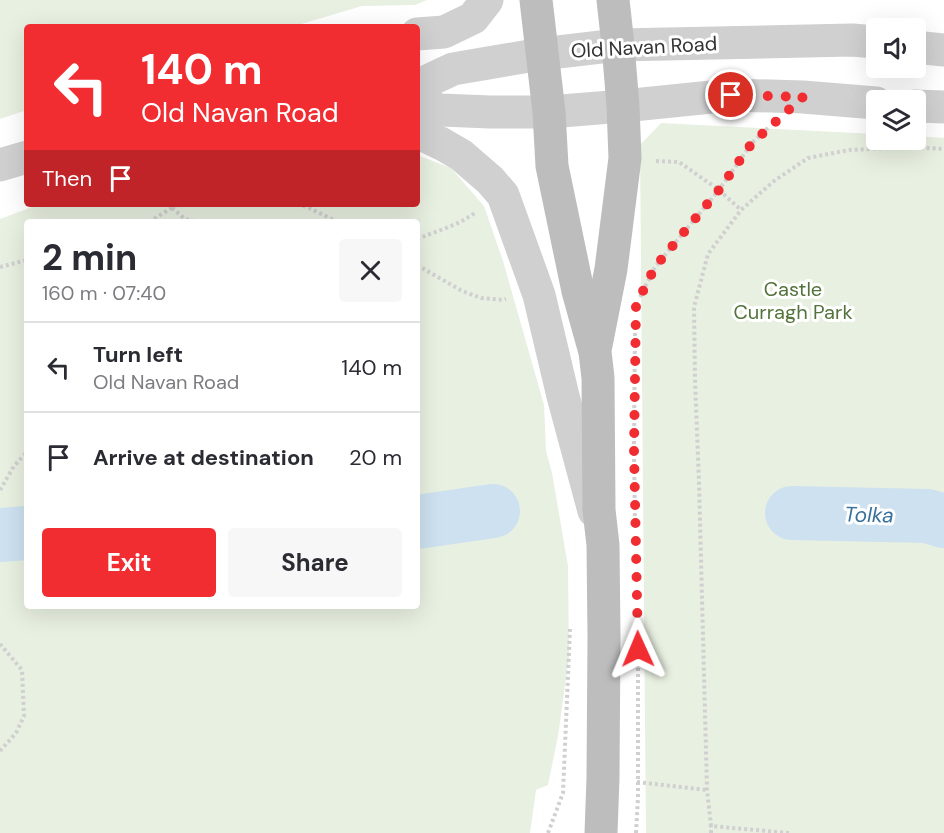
<!DOCTYPE html>
<meta charset="utf-8">
<style>
:root{--surface:#fff;--page:#f7f7f7;--text:#2b2b33;--muted:#7c7c81;--line:#e1e1e2;--accent:#f22d32}
body{margin:0;font-family:"DM Sans",sans-serif;background:var(--page);color:var(--text);height:100vh;display:flex;flex-direction:column;font-size:22px;white-space:nowrap}
*{box-sizing:border-box;margin:0}
p{font-size:20px;color:var(--muted)}
.icon{flex:none;width:33px;height:33px;fill:none;stroke:currentColor;stroke-width:2;stroke-linecap:round;stroke-linejoin:round}
.map{position:relative;flex:1;overflow:hidden}
.details{position:absolute;left:24px;top:219px;width:396px;height:390px;display:flex;flex-direction:column;background:var(--surface);border-radius:6px;box-shadow:0 6px 24px #0002}
.details>*{flex:none}
.banner{position:absolute;left:24px;top:24px;width:396px;height:183px;border-radius:6px;box-shadow:0 6px 24px #0002;background:#f22d32;color:#fff;overflow:hidden}
.controls{position:absolute;left:866px;top:18px;display:grid;gap:12px}
.controls a{display:grid;place-items:center;width:60px;height:60px;border-radius:6px;background:var(--surface);box-shadow:0 6px 24px #0002;font-size:30px}
.pin{position:absolute;display:grid;place-items:center;width:51px;height:51px;color:#fff;margin:-26px;border:3px solid #fff;border-radius:50%;box-shadow:0 2px 6px #0007}
.me{position:absolute;width:66px;margin:-33px;rotate:359deg;stroke-linejoin:round;filter:drop-shadow(0 0 4px #0008)}
.turn{display:flex;align-items:center;gap:21px;height:126px;padding:0 18px;font-size:27px}
.turn .icon{width:78px;height:78px;stroke-width:2.5}
.turn b{display:block;font-size:42px;line-height:51px}
.then{display:flex;align-items:center;height:57px;padding:0 18px;background:#0003;gap:12px;font-size:22px}
.round{display:grid;place-items:center;flex:none;width:63px;height:63px;border-radius:6px;background:var(--page)}
.headline{display:flex;align-items:center;justify-content:space-between;height:102px;padding:0 18px}
h1{font-size:36px;font-weight:700;line-height:45px}
.primary-button{display:flex;gap:12px;margin-top:auto;padding:12px 18px}
.primary-button a{flex:1;height:69px;border-radius:6px;background:var(--accent);color:#fff;font-size:24px;font-weight:700;line-height:69px;text-align:center}
.primary-button a+a{background:var(--page);color:var(--text)}
ul{padding:0;list-style:none}
li{display:flex;align-items:center;gap:18px;height:90px;padding:0 18px;border-top:2px solid var(--line)}
li div{flex:1}
li b{display:block;font-size:22px}
li em{font-style:normal}
.map>svg:first-child{display:block}
.green{fill:#e8f0e1;fill-rule:evenodd}
.lines{fill:none;stroke-linecap:round;stroke-linejoin:round}
.river{stroke:#cde1f0;stroke-width:54}
.path{stroke:#d0d0d0;stroke-width:4;stroke-dasharray:3 3;stroke-linecap:butt}
.tertiary{stroke:#d0d0d0;stroke-width:33}
.secondary{stroke:#bdbdbd;stroke-width:33}
.route{stroke:#f22d32;stroke-width:10;stroke-dasharray:0 18}
.labels{text-anchor:middle;stroke-width:6;stroke-linejoin:round;paint-order:stroke}
.street-label{font-size:20px;fill:#333;stroke:#fff}
.park-label{font-size:20px;fill:#53733b;stroke:#fff}
.water-label{font-size:21px;font-style:italic;fill:#39719d;stroke:#fff}
</style>
<div class="map">
<svg width="944" height="833" viewBox="0 0 944 833">
<rect width="100%" height="100%" fill="#fff"/>
<g class="green">
<path d="M 0,0 L 427,0 L 415,5 L 362,6 L 291,27 L 27,27 L 27,110 L 0,119 Z"/>
<path d="M 661,123 L 876,134 L 876,140 L 915,140 L 915,136 L 944,138 L 944,833 L 646,833 L 640,145 Z"/>
<path d="M 417,155 L 451,168 L 484,206 L 503,261 L 544,405 L 546,451 L 552,473 L 568,566 L 569,657 L 558,736 L 548,785 L 536,790 L 530,833 L 0,833 L 0,219 L 40,204 L 417,204 ZM 27,222 L 417,222 L 417,606 L 27,606 Z"/>
</g>
<g class="lines">
<g class="river">
<path d="M 792,513 L 927,516 L 944,521"/>
<path d="M 417,522 L 493,511"/>
<path d="M 0,535 L 27,533"/>
</g>
<g class="path">
<path d="M 656,161 L 679,162 L 719,190 L 741,210"/>
<path d="M 297,204 L 309,208 L 338,222"/>
<path d="M 172,208 L 185,219 L 198,222"/>
<path d="M 149,222 L 178,204"/>
<path d="M 417,239 C 437,231 459,225 476,212"/>
<path d="M 417,265 L 462,291 L 481,298 L 503,300 L 506,299"/>
<path d="M 0,267 L 27,260"/>
<path d="M 640,297 L 655,267 L 719,190 L 752,143 L 769,127"/>
<path d="M 635,321 L 634,450 L 635,526"/>
<path d="M 0,490 L 14,466 L 27,452"/>
<path d="M 0,644 L 22,670 L 24,716 L 16,733 L 0,751"/>
<path d="M 637,782 L 707,790"/>
<path d="M 548,833 L 563,793 L 570,629"/>
<path d="M 636,833 L 638,798 L 638,648"/>
<path d="M 711,833 L 711,826"/>
<path d="M 789,833 L 711,826 L 707,790 L 699,482 L 695,380 L 694,307 L 708,254 L 741,210 L 774,181 L 808,158 L 849,150 L 910,147 L 944,149"/>
</g>
<g class="tertiary">
<path d="M 417,34 L 444,32 L 473,18 L 487,0"/>
<path d="M 915,47 L 944,50"/>
<path d="M 417,86 L 453,69 L 541,54 L 618,45 L 852,40 L 876,42"/>
<path d="M 417,104 L 441,110 L 490,112 L 549,112 L 623,106 L 731,95 L 803,97 L 876,103"/>
<path d="M 915,106 L 944,107"/>
<path d="M 417,132 L 442,144 L 461,155 L 490,180 L 503,195 L 539,295 L 563,396 L 594,511"/>
<path d="M 0,165 L 27,157"/>
</g>
<g class="secondary">
<path d="M 536,0 L 549,112 L 552,166 L 578,291 L 595,352 L 598,378 L 599,510 L 603,545 L 604,636 L 603,778 L 601,833"/>
<path d="M 596,345 L 611,269 L 625,158 L 623,106 L 618,45 L 613,0"/>
</g>
</g>
<g class="lines">
<path class="route" d="M 638,649 L 634,450 L 636,305 L 655,267 L 719,190 L 752,143 L 803,97 L 731,95"/>
</g>
<g class="labels">
<g class="street-label">
<text transform="translate(644 47) rotate(-3)" y="7">Old Navan Road</text>
</g>
<g class="park-label">
<text x="793" y="296">Castle<tspan x="793" dy="23">Curragh Park</tspan></text>
</g>
<g class="water-label">
<text transform="translate(869 515) rotate(1)" y="7">Tolka</text>
</g>
</g>
</svg>
<div class="controls">
<a><svg class="icon" aria-label="sound" viewBox="0 0 24 24"><path d="M4 9h4l5-4v14l-5-4H4zM17 9q2 3 0 6"/></svg></a>
<a><svg class="icon" aria-label="layers" viewBox="0 0 24 24"><path d="M12 4l9 5-9 5-9-5zM3 14l9 5 9-5"/></svg></a>
</div>
<div class="pin" style="left:731px;top:95px;background:#d93025"><svg class="icon" aria-label="arrive" viewBox="0 0 24 24"><path d="M6 21V4h12l-3 4 3 4H6"/></svg></div>
<svg class="me" style="left:638px;top:649px" viewBox="-20 -20 40 40"><path d="M0-17L14 15 0 8-14 15z" fill="#f22d32" stroke="#fff" stroke-width="4"/></svg>
<div class="banner">
<div class="turn"><svg class="icon" aria-label="left" viewBox="0 0 24 24"><path d="M17 20v-9H6M10 6l-5 5 5 5"/></svg><div><b>140 m</b>Old Navan Road</div></div>
<div class="then">Then<svg class="icon" aria-label="arrive" viewBox="0 0 24 24"><path d="M6 21V4h12l-3 4 3 4H6"/></svg></div>
</div>
<section class="details">
<div class="headline"><div><h1>2 min</h1><p>160 m · 07:40</p></div><a class="round"><svg class="icon" aria-label="close" viewBox="0 0 24 24"><path d="M6 6l12 12M18 6L6 18"/></svg></a></div>
<ul>
<li><svg class="icon" aria-label="left" viewBox="0 0 24 24"><path d="M17 20v-9H6M10 6l-5 5 5 5"/></svg><div><b>Turn left</b><p>Old Navan Road</p></div><em>140 m</em></li>
<li><svg class="icon" aria-label="arrive" viewBox="0 0 24 24"><path d="M6 21V4h12l-3 4 3 4H6"/></svg><div><b>Arrive at destination</b></div><em>20 m</em></li>
</ul>
<div class="primary-button"><a>Exit</a><a>Share</a></div>
</section>
</div>
